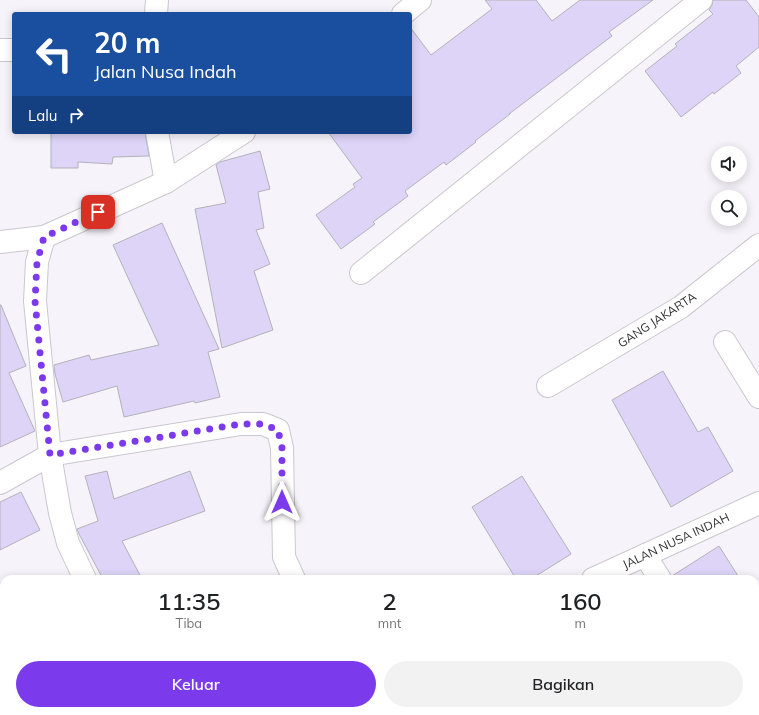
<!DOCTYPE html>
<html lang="id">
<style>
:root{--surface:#fff;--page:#f2f2f2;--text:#202124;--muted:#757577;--accent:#7c3aed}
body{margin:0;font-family:Mulish,sans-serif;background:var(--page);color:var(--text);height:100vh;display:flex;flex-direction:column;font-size:15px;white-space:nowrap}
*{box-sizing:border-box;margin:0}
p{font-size:13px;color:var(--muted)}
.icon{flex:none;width:22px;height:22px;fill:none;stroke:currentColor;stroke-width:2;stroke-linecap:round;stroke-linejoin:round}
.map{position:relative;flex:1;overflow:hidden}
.side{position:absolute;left:0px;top:575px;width:759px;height:140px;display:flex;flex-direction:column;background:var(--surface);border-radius:12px 12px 0 0;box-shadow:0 2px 10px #0003}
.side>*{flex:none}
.top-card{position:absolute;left:12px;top:12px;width:400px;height:122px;border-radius:4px;box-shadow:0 2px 10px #0003;background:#1a4fa0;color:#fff;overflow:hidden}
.fabs{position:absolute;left:711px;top:146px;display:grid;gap:8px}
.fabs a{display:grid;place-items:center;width:36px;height:36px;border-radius:50%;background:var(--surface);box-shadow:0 2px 10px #0003;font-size:20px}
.pin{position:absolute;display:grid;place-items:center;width:34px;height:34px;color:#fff;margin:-17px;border-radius:8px;box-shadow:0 2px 6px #0006}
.me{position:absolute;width:44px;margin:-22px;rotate:0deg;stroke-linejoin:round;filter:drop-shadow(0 0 3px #0008)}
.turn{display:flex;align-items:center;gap:14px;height:84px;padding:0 16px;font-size:18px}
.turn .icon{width:52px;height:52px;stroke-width:2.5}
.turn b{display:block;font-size:28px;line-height:34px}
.then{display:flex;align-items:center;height:38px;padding:0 16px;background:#0003;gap:8px;font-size:15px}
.eta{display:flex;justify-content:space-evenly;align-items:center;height:68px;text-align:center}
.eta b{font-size:24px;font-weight:600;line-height:28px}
.button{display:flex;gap:8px;margin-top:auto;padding:8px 16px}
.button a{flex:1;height:46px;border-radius:24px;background:var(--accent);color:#fff;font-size:16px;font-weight:600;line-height:46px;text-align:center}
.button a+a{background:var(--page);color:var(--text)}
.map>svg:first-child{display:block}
.building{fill:#ddd4f8;stroke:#b3b2b9}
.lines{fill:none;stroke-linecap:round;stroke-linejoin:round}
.minor-casing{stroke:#cbc7ce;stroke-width:24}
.minor{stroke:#fff;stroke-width:22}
.route{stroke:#7c3aed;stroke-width:7;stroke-dasharray:0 12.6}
.labels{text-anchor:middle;stroke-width:3;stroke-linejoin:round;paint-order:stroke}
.street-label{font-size:12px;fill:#312f32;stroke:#fff}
</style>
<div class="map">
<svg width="759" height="715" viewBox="0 0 759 715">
<rect width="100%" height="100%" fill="#f7f3fa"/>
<g class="building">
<path d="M 485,0 L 536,0 L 552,21 L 580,0 L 653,0 L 609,32 L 612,36 L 509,114 L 510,114 L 475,141 L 476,142 L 446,165 L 444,162 L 405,191 L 408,196 L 373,222 L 375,224 L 341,249 L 316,215 L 355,187 L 353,184 L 362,178 L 328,132 L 410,132 L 410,27 L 431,55 L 492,9 Z"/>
<path d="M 713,0 L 746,0 L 759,17 L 759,47 L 736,66 L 741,73 L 714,94 L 713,92 L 681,117 L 645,71 L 677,46 L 675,44 L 713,14 L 709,10 L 712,5 Z"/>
<path d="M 51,132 L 145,132 L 149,156 L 113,157 L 112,164 L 78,162 L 78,168 L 51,168 Z"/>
<path d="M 260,151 L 270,189 L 258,192 L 264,228 L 256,230 L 270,264 L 254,271 L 273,330 L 222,348 L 195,209 L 226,203 L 216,165 L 220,162 Z"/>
<path d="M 162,223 L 219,349 L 208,352 L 220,397 L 195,403 L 194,401 L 124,417 L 117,386 L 63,402 L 55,374 L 54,365 L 89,355 L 91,360 L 159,345 L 113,245 Z"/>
<path d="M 0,305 L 1,305 L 26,366 L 9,373 L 35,431 L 0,447 Z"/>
<path d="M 663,371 L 698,432 L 708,427 L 733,471 L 671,507 L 612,400 Z"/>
<path d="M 107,471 L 114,499 L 190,471 L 205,511 L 122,541 L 142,579 L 103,579 L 79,534 L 77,529 L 98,521 L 85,476 Z"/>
<path d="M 522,476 L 571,554 L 531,579 L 516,579 L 472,507 Z"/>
<path d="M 21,492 L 40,530 L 0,550 L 0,502 Z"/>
<path d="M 719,546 L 740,579 L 672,579 L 672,576 Z"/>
</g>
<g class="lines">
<defs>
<g id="minor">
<path d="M 156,14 L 157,0"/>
<path d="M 403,14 L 420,0"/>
<path d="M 0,50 L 14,50"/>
<path d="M 157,132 L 166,182"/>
<path d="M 0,242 L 44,237"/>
<path d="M 361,273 L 701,0"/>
<path d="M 725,342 L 759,397"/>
<path d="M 548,386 L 681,307 L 759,245"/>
<path d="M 0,483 L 50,455 L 241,424 L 263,424 L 278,430 L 282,448 L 284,557 L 294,579"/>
<path d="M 645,555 L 660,579"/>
<path d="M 85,579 L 68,543 L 60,513 L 50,455 L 35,301 L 37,262 L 44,237 L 166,182 L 244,132"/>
<path d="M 593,579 L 759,503"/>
<path d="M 388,715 L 389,711"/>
<path d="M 440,715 L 442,711"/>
</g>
</defs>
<use href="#minor" class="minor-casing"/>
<use href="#minor" class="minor"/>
</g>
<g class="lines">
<path class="route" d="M 98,212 L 44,237 L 37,262 L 35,301 L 50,455 L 241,424 L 263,424 L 278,430 L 282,448 L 282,502"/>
</g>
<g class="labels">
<g class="street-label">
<text transform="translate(657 320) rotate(-33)" y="4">GANG JAKARTA</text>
<text transform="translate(676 541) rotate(-25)" y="4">JALAN NUSA INDAH</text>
</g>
</g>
</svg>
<div class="fabs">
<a><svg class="icon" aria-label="sound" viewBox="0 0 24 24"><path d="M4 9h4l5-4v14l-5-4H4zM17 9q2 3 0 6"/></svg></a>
<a><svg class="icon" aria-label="search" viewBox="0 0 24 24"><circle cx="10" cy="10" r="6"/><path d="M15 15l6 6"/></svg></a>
</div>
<div class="pin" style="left:98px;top:212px;background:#d93025"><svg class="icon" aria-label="arrive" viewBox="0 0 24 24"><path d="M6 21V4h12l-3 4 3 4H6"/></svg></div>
<svg class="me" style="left:282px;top:502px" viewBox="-20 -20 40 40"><path d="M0-17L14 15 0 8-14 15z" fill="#7c3aed" stroke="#fff" stroke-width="4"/></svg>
<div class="top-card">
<div class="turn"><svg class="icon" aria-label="left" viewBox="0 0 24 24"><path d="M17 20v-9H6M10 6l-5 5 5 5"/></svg><div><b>20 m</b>Jalan Nusa Indah</div></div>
<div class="then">Lalu<svg class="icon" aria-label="right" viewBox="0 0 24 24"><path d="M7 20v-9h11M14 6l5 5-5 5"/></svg></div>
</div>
<section class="side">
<div class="eta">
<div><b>11:35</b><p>Tiba</p></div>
<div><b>2</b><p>mnt</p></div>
<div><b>160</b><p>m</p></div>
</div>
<div class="button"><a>Keluar</a><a>Bagikan</a></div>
</section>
</div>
